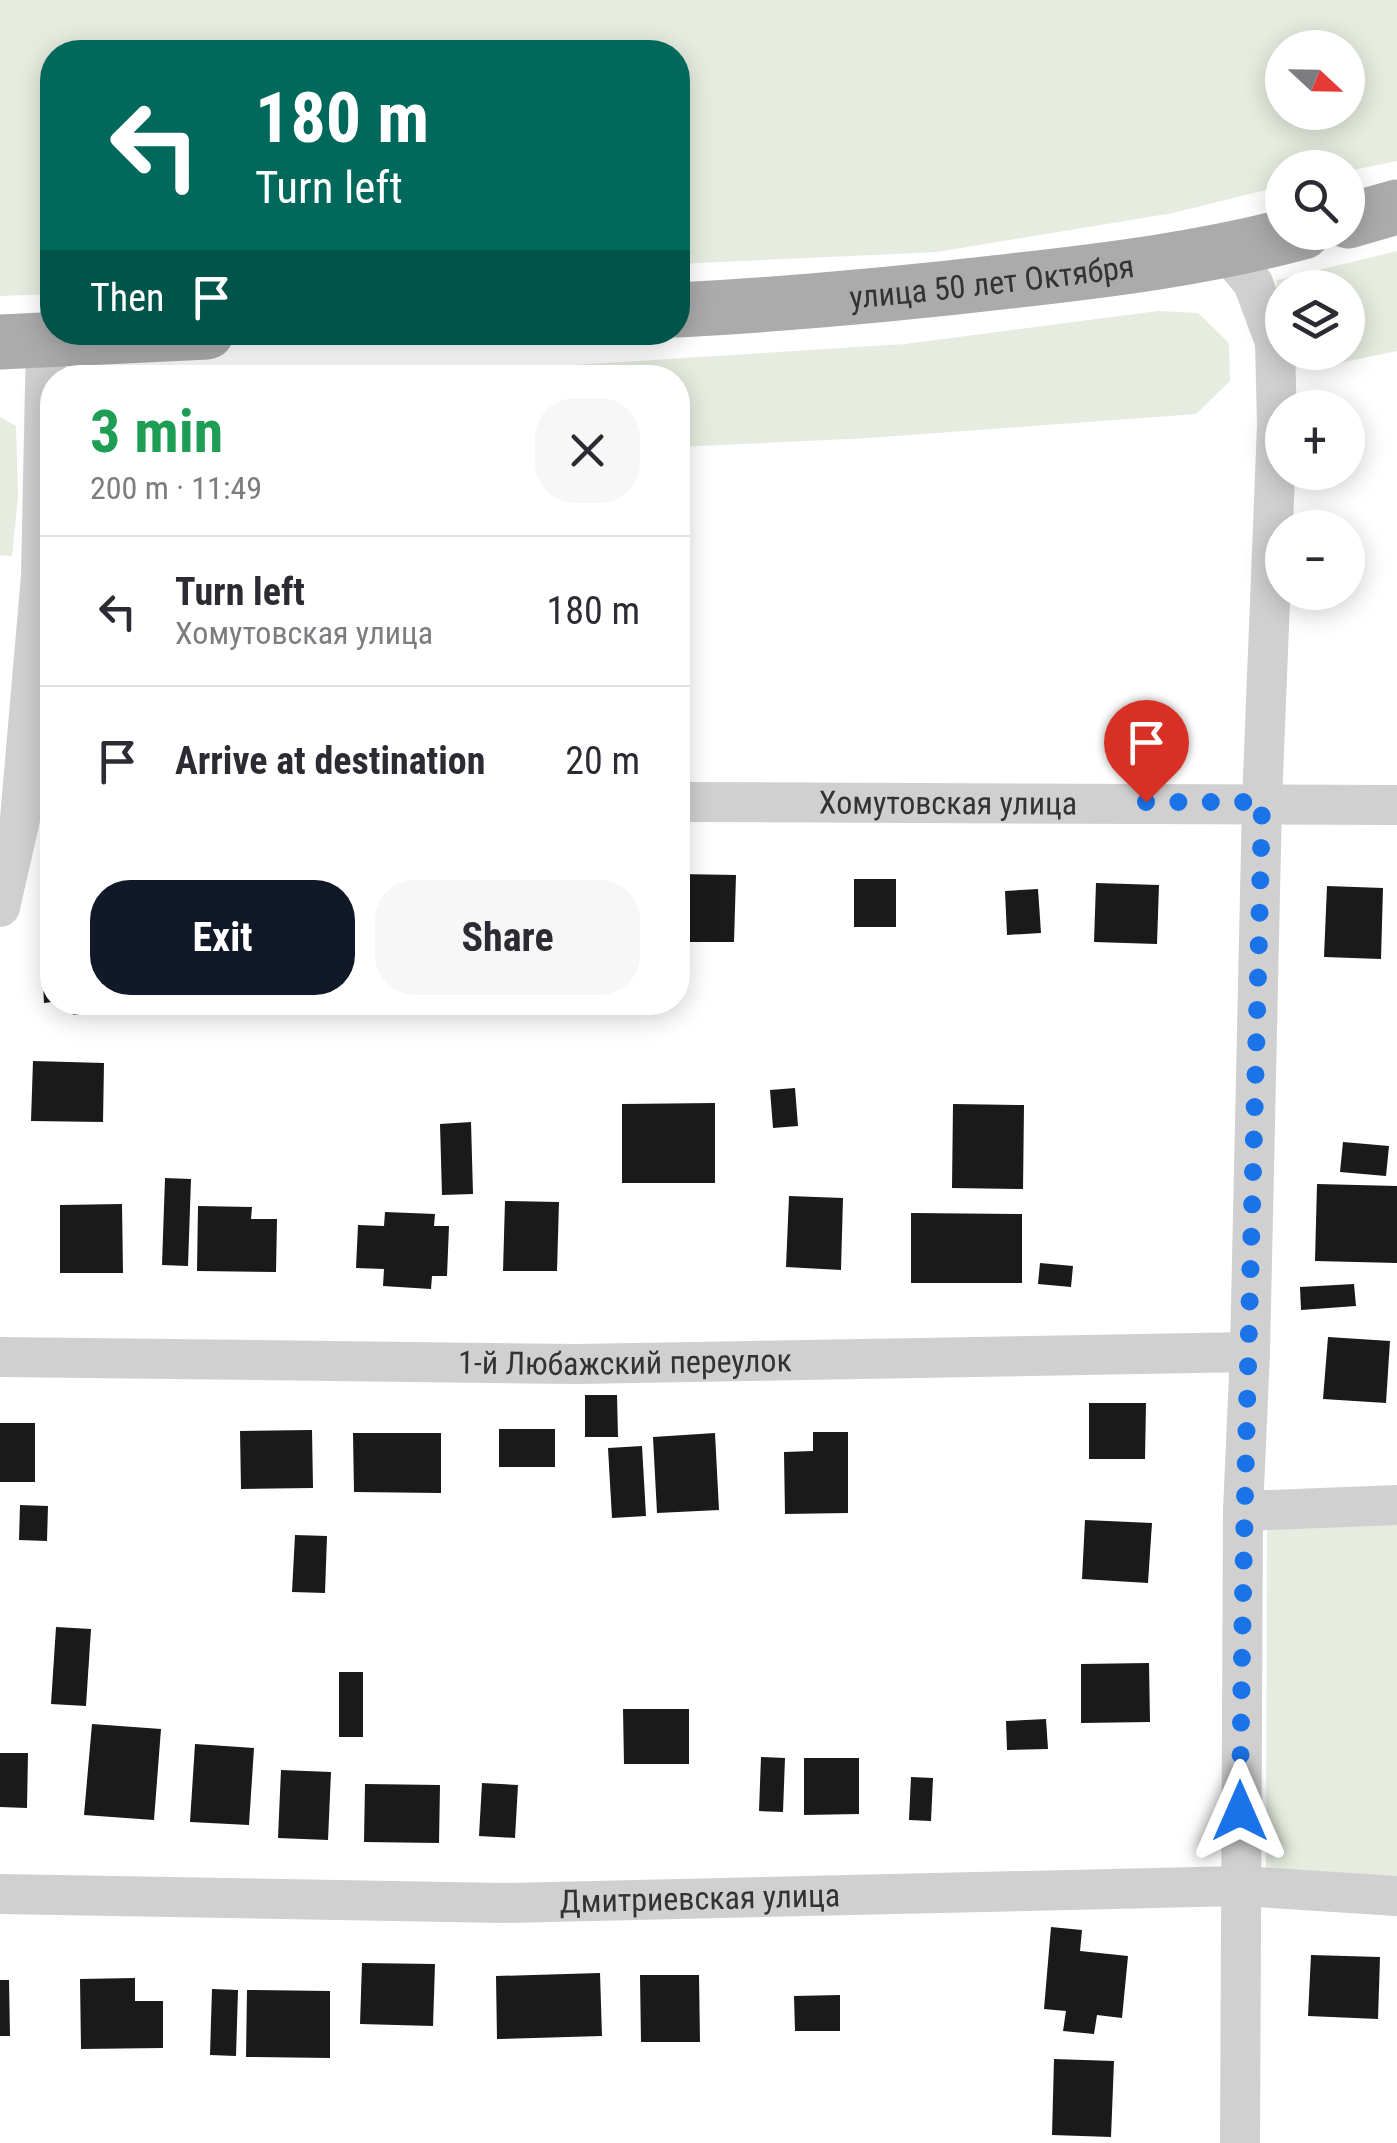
<!DOCTYPE html>
<meta charset="utf-8">
<style>
:root{--surface:#fff;--page:#f7f7f7;--text:#2b2b33;--muted:#7c7c81;--line:#e1e1e2;--accent:#111827}
body{margin:0;font-family:"Roboto Condensed",sans-serif;background:var(--page);color:var(--text);height:100vh;display:flex;flex-direction:column;font-size:38px;white-space:nowrap}
*{box-sizing:border-box;margin:0}
p{font-size:32px;color:var(--muted)}
.icon{flex:none;width:55px;height:55px;fill:none;stroke:currentColor;stroke-width:2;stroke-linecap:round;stroke-linejoin:round}
.map{position:relative;flex:1;overflow:hidden}
.panel{position:absolute;left:40px;top:365px;width:650px;height:650px;display:flex;flex-direction:column;background:var(--surface);border-radius:40px;box-shadow:0 5px 25px #0003}
.panel>*{flex:none}
.top-card{position:absolute;left:40px;top:40px;width:650px;height:305px;border-radius:40px;box-shadow:0 5px 25px #0003;background:#00695c;color:#fff;overflow:hidden}
.needle{width:65px;rotate:112deg}
.tools{position:absolute;left:1265px;top:30px;display:grid;gap:20px}
.tools a{display:grid;place-items:center;width:100px;height:100px;border-radius:50%;background:var(--surface);box-shadow:0 5px 25px #0003;font-size:50px}
.pin{position:absolute;display:grid;place-items:center;width:85px;height:85px;color:#fff;margin:-102px -42px;border-radius:50% 50% 50% 0;rotate:-45deg;box-shadow:0 0 10px #0007}
.pin .icon{rotate:45deg}
.me{position:absolute;width:110px;margin:-55px;rotate:0deg;stroke-linejoin:round;filter:drop-shadow(0 0 8px #0008)}
.turn{display:flex;align-items:center;gap:35px;height:210px;padding:0 50px;font-size:45px}
.turn .icon{width:130px;height:130px;stroke-width:2.5}
.turn b{display:block;font-size:70px;line-height:85px}
.then{display:flex;align-items:center;height:95px;padding:0 50px;background:#0003;gap:20px;font-size:38px}
.round{display:grid;place-items:center;flex:none;width:105px;height:105px;border-radius:40px;background:var(--page)}
.headline{display:flex;align-items:center;justify-content:space-between;height:170px;padding:0 50px}
h1{font-size:60px;font-weight:700;line-height:75px;color:#1e9e55}
.button{display:flex;gap:20px;margin-top:auto;padding:20px 50px}
.button a{flex:1;height:115px;border-radius:40px;background:var(--accent);color:#fff;font-size:40px;font-weight:700;line-height:115px;text-align:center}
.button a+a{background:var(--page);color:var(--text)}
ul{padding:0;list-style:none}
li{display:flex;align-items:center;gap:30px;height:150px;padding:0 50px;border-top:2px solid var(--line)}
li div{flex:1}
li b{display:block;font-size:38px}
li em{font-style:normal}
.map>svg:first-child{display:block}
.green{fill:#e6ecdf;fill-rule:evenodd}
.building{fill:#1a1a1a}
.lines{fill:none;stroke-linecap:round;stroke-linejoin:round}
.minor{stroke:#d0d0d0;stroke-width:40}
.primary{stroke:#ababab;stroke-width:55}
.route{stroke:#1a73e8;stroke-width:18;stroke-dasharray:0 32.4}
.labels{text-anchor:middle;stroke-width:10;stroke-linejoin:round;paint-order:stroke}
.street-label{font-size:32px;fill:#333;stroke:#fff}
</style>
<div class="map">
<svg width="1397" height="2143" viewBox="0 0 1397 2143">
<rect width="100%" height="100%" fill="#fff"/>
<g class="green">
<path d="M 0,0 L 1397,0 L 1397,161 L 1348,171 L 1348,168 L 1282,168 L 1282,186 L 1173,213 L 937,252 L 678,264 L 678,52 L 52,52 L 52,294 L 0,296 ZM 1282,48 L 1348,48 L 1348,112 L 1282,112 Z"/>
<path d="M 1397,251 L 1397,351 L 1319,367 L 1300,353 L 1348,352 L 1348,288 L 1282,288 L 1282,323 L 1274,307 L 1277,280 Z"/>
<path d="M 1158,311 L 1198,313 L 1229,343 L 1230,381 L 1196,414 L 869,438 L 678,447 L 678,378 L 304,377 L 512,369 L 905,344 Z"/>
<path d="M 0,417 L 16,426 L 18,496 L 12,556 L 0,555 Z"/>
<path d="M 1397,1514 L 1397,1878 L 1266,1872 L 1267,1524 Z"/>
</g>
<g class="building">
<path d="M 678,874 L 736,875 L 734,942 L 678,942 Z"/>
<rect x="854" y="879" width="42" height="48"/>
<path d="M 1096,883 L 1159,885 L 1157,944 L 1094,942 Z"/>
<path d="M 1327,886 L 1383,888 L 1381,959 L 1324,957 Z"/>
<path d="M 1038,889 L 1041,933 L 1007,935 L 1005,891 Z"/>
<path d="M 42,962 L 52,962 L 52,1002 L 44,1003 Z"/>
<path d="M 73,1002 L 121,1002 L 121,1013 L 73,1015 Z"/>
<path d="M 33,1061 L 104,1063 L 103,1122 L 31,1121 Z"/>
<path d="M 795,1088 L 798,1126 L 773,1128 L 770,1090 Z"/>
<path d="M 715,1103 L 715,1183 L 622,1183 L 622,1104 Z"/>
<path d="M 953,1104 L 1024,1105 L 1023,1189 L 952,1188 Z"/>
<path d="M 471,1122 L 473,1194 L 442,1195 L 440,1124 Z"/>
<path d="M 1343,1142 L 1389,1146 L 1386,1176 L 1340,1172 Z"/>
<path d="M 165,1178 L 191,1179 L 188,1266 L 162,1265 Z"/>
<path d="M 1317,1184 L 1397,1186 L 1397,1263 L 1315,1261 Z"/>
<path d="M 789,1196 L 843,1198 L 841,1270 L 786,1267 Z"/>
<path d="M 505,1201 L 559,1202 L 557,1271 L 503,1271 Z"/>
<path d="M 122,1204 L 123,1273 L 60,1273 L 60,1205 Z"/>
<path d="M 198,1206 L 252,1207 L 251,1219 L 277,1219 L 276,1272 L 197,1271 Z"/>
<path d="M 385,1212 L 435,1214 L 434,1226 L 449,1226 L 447,1276 L 432,1276 L 431,1289 L 383,1286 L 384,1269 L 356,1268 L 358,1225 L 384,1226 Z"/>
<path d="M 911,1213 L 1022,1214 L 1022,1283 L 911,1283 Z"/>
<path d="M 1040,1263 L 1073,1266 L 1071,1287 L 1038,1284 Z"/>
<path d="M 1354,1284 L 1356,1306 L 1301,1310 L 1300,1287 Z"/>
<path d="M 1328,1337 L 1390,1341 L 1386,1403 L 1323,1399 Z"/>
<path d="M 585,1395 L 617,1395 L 618,1437 L 585,1437 Z"/>
<path d="M 1089,1403 L 1146,1403 L 1145,1459 L 1089,1459 Z"/>
<rect x="0" y="1423" width="35" height="59"/>
<rect x="499" y="1429" width="56" height="38"/>
<path d="M 312,1430 L 313,1488 L 241,1489 L 240,1431 Z"/>
<path d="M 813,1432 L 848,1432 L 848,1513 L 785,1514 L 784,1452 L 813,1451 Z"/>
<path d="M 353,1433 L 441,1433 L 441,1493 L 354,1492 Z"/>
<path d="M 715,1433 L 719,1510 L 657,1513 L 653,1437 Z"/>
<path d="M 642,1446 L 646,1516 L 612,1518 L 608,1448 Z"/>
<path d="M 20,1505 L 48,1506 L 47,1541 L 19,1540 Z"/>
<path d="M 1085,1520 L 1152,1523 L 1148,1583 L 1082,1579 Z"/>
<path d="M 295,1535 L 327,1536 L 325,1593 L 292,1592 Z"/>
<path d="M 56,1627 L 91,1629 L 86,1706 L 51,1704 Z"/>
<path d="M 1149,1663 L 1150,1722 L 1081,1723 L 1081,1664 Z"/>
<rect x="339" y="1672" width="24" height="65"/>
<path d="M 623,1709 L 689,1709 L 689,1764 L 624,1764 Z"/>
<path d="M 1046,1719 L 1048,1749 L 1007,1750 L 1006,1721 Z"/>
<path d="M 92,1724 L 161,1729 L 154,1820 L 84,1815 Z"/>
<path d="M 195,1744 L 254,1748 L 249,1825 L 190,1822 Z"/>
<path d="M 0,1753 L 28,1753 L 27,1808 L 0,1807 Z"/>
<path d="M 761,1757 L 785,1758 L 783,1812 L 759,1811 Z"/>
<path d="M 804,1758 L 859,1758 L 859,1814 L 804,1815 Z"/>
<path d="M 281,1770 L 331,1772 L 328,1840 L 278,1838 Z"/>
<path d="M 911,1777 L 933,1778 L 931,1821 L 909,1820 Z"/>
<path d="M 482,1783 L 518,1785 L 515,1838 L 479,1836 Z"/>
<path d="M 365,1784 L 440,1785 L 439,1843 L 364,1842 Z"/>
<path d="M 1051,1927 L 1082,1930 L 1080,1951 L 1128,1956 L 1122,2018 L 1097,2015 L 1094,2034 L 1063,2031 L 1066,2011 L 1044,2009 Z"/>
<path d="M 1311,1955 L 1380,1957 L 1378,2019 L 1308,2016 Z"/>
<path d="M 362,1963 L 435,1964 L 433,2026 L 360,2024 Z"/>
<path d="M 600,1973 L 602,2036 L 497,2039 L 496,1976 Z"/>
<path d="M 640,1975 L 699,1975 L 700,2042 L 641,2042 Z"/>
<path d="M 135,1978 L 135,2001 L 163,2001 L 163,2048 L 81,2049 L 80,1979 Z"/>
<path d="M 0,1980 L 9,1980 L 10,2036 L 0,2036 Z"/>
<path d="M 212,1989 L 238,1990 L 236,2056 L 210,2055 Z"/>
<path d="M 247,1990 L 330,1991 L 330,2058 L 246,2057 Z"/>
<path d="M 840,1995 L 840,2031 L 795,2031 L 794,1996 Z"/>
<path d="M 1054,2059 L 1114,2061 L 1111,2137 L 1052,2135 Z"/>
</g>
<g class="lines">
<g class="minor">
<path d="M 1228,253 L 1253,283 L 1275,342 L 1277,425 L 1262,802 L 1250,1352 L 1243,1511 L 1240,2143"/>
<path id="s1" d="M 678,802 L 1397,805"/>
<path d="M 0,907 L 20,819 L 41,576 L 46,340"/>
<path id="s2" d="M 0,1357 L 577,1364 L 1250,1352"/>
<path d="M 1243,1511 L 1397,1505"/>
<path id="s3" d="M 0,1894 L 504,1903 L 1240,1886 L 1397,1896"/>
</g>
<g class="primary">
<path d="M 1348,221 L 1397,207"/>
<path id="s4" d="M 678,310 C 789,304 900,294 1011,281 C 1110,270 1206,258 1303,232"/>
<path d="M 0,342 L 207,332"/>
</g>
</g>
<g class="lines">
<path class="route" d="M 1146,802 L 1262,802 C 1255,1138 1243,1475 1240,1811"/>
</g>
<g class="labels">
<g class="street-label">
<text dy="11" stroke="none"><textPath href="#s4" startOffset="315">улица 50 лет Октября</textPath></text>
<text dy="11" stroke="none"><textPath href="#s1" startOffset="270">Хомутовская улица</textPath></text>
<text dy="11" stroke="none"><textPath href="#s2" startOffset="625">1-й Любажский переулок</textPath></text>
<text dy="11" stroke="none"><textPath href="#s3" startOffset="700">Дмитриевская улица</textPath></text>
</g>
</g>
</svg>
<div class="tools">
<a><svg class="needle" viewBox="-14 -14 28 28"><path d="M0-13l5 13h-10z" fill="#e53935"/><path d="M0 13l5-13h-10z" fill="#7c7c81"/></svg></a>
<a><svg class="icon" aria-label="search" viewBox="0 0 24 24"><circle cx="10" cy="10" r="6"/><path d="M15 15l6 6"/></svg></a>
<a><svg class="icon" aria-label="layers" viewBox="0 0 24 24"><path d="M12 4l9 5-9 5-9-5zM3 14l9 5 9-5"/></svg></a>
<a>+</a>
<a>−</a>
</div>
<div class="pin" style="left:1146px;top:802px;background:#d93025"><svg class="icon" aria-label="arrive" viewBox="0 0 24 24"><path d="M6 21V4h12l-3 4 3 4H6"/></svg></div>
<svg class="me" style="left:1240px;top:1811px" viewBox="-20 -20 40 40"><path d="M0-17L14 15 0 8-14 15z" fill="#1a73e8" stroke="#fff" stroke-width="4"/></svg>
<div class="top-card">
<div class="turn"><svg class="icon" aria-label="left" viewBox="0 0 24 24"><path d="M17 20v-9H6M10 6l-5 5 5 5"/></svg><div><b>180 m</b>Turn left</div></div>
<div class="then">Then<svg class="icon" aria-label="arrive" viewBox="0 0 24 24"><path d="M6 21V4h12l-3 4 3 4H6"/></svg></div>
</div>
<section class="panel">
<div class="headline"><div><h1>3 min</h1><p>200 m · 11:49</p></div><a class="round"><svg class="icon" aria-label="close" viewBox="0 0 24 24"><path d="M6 6l12 12M18 6L6 18"/></svg></a></div>
<ul>
<li><svg class="icon" aria-label="left" viewBox="0 0 24 24"><path d="M17 20v-9H6M10 6l-5 5 5 5"/></svg><div><b>Turn left</b><p>Хомутовская улица</p></div><em>180 m</em></li>
<li><svg class="icon" aria-label="arrive" viewBox="0 0 24 24"><path d="M6 21V4h12l-3 4 3 4H6"/></svg><div><b>Arrive at destination</b></div><em>20 m</em></li>
</ul>
<div class="button"><a>Exit</a><a>Share</a></div>
</section>
</div>
